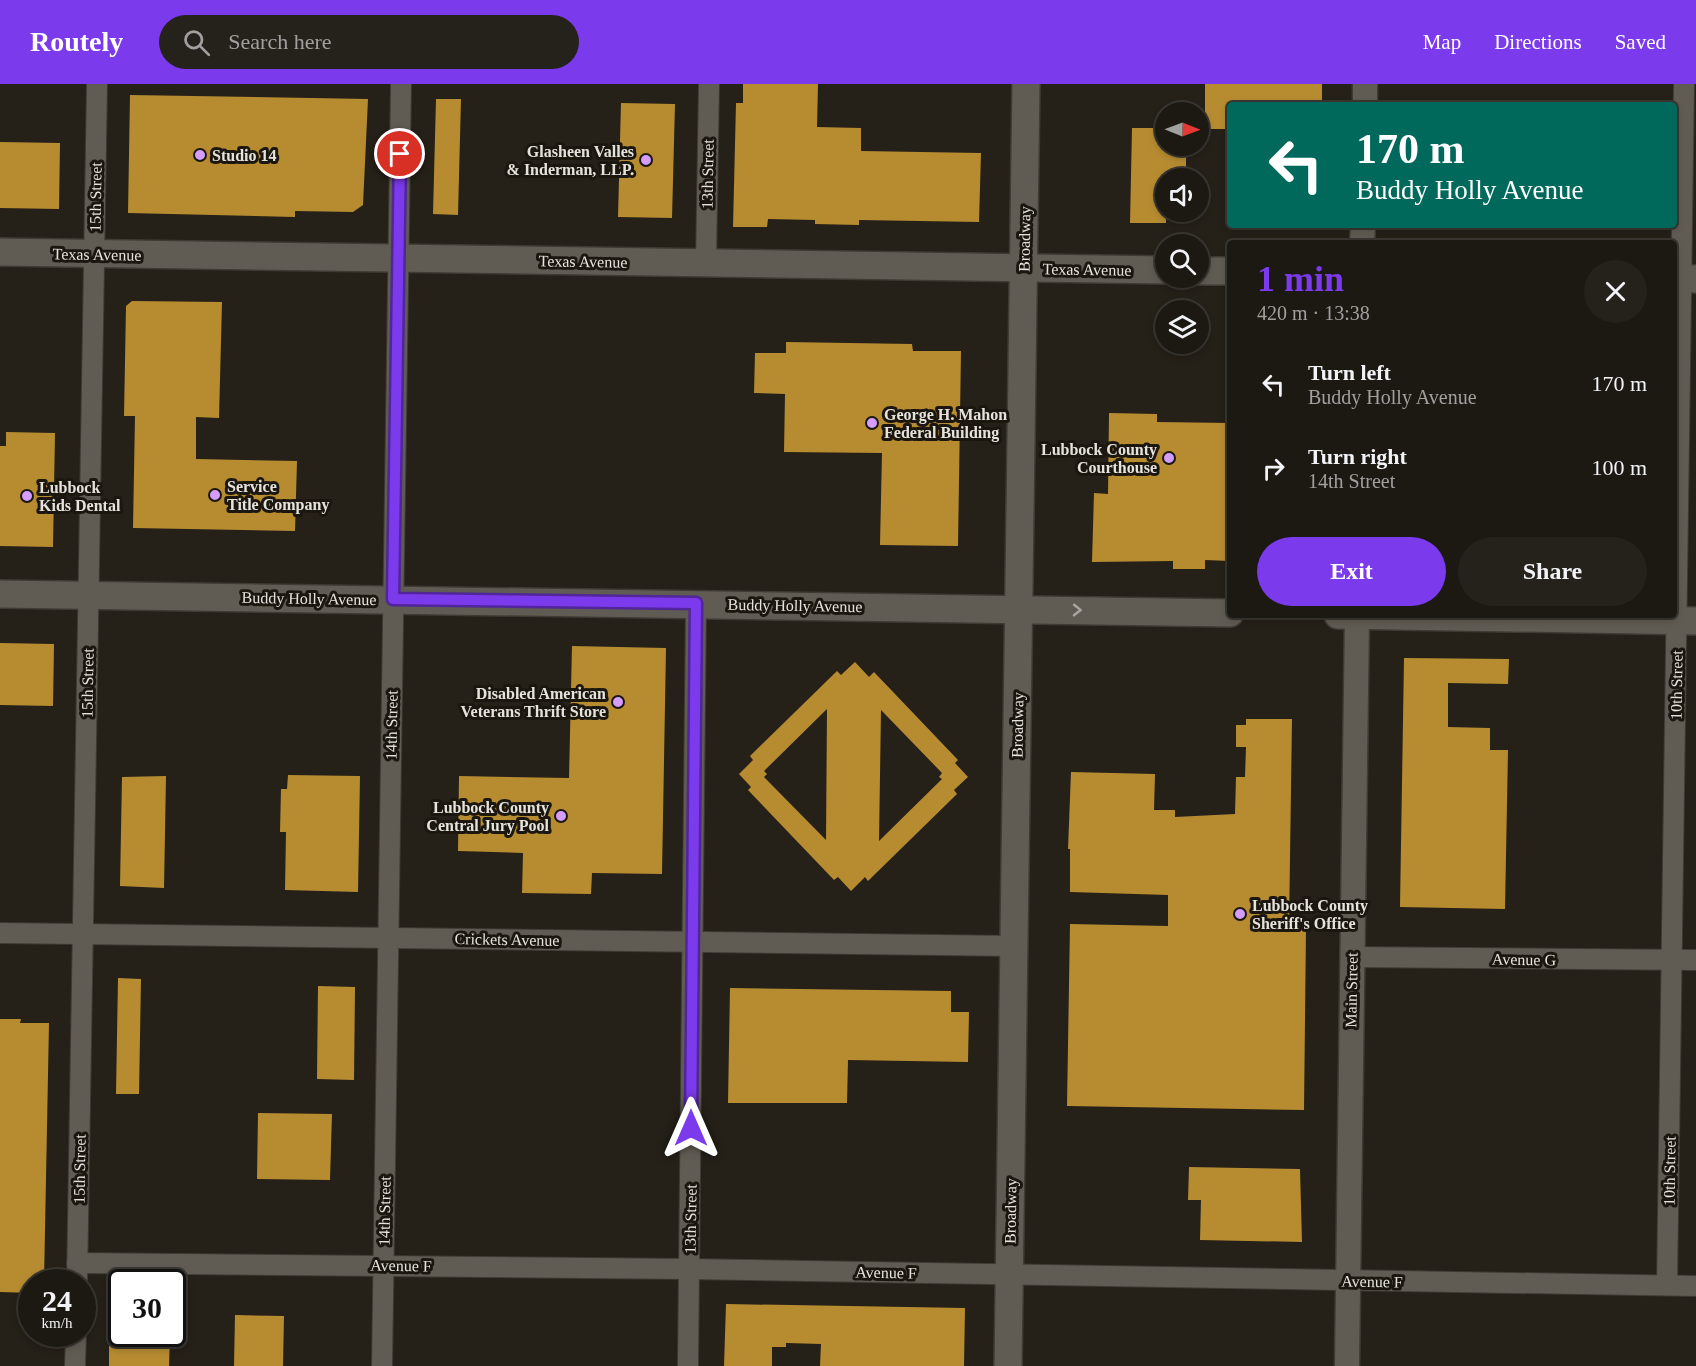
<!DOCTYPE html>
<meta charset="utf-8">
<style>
:root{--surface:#1c1812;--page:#25211b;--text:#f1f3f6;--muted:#a0a09f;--line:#3a3732;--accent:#7c3aed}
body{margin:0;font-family:"Times New Roman",serif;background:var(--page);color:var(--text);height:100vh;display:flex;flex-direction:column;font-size:22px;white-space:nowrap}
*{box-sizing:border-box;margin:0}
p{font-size:20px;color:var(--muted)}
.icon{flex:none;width:33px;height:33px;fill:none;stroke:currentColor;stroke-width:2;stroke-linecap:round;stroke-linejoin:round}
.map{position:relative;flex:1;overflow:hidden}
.drawer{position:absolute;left:1227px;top:156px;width:450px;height:378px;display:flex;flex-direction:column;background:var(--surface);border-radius:6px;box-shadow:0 3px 9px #0003,0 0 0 2px var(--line)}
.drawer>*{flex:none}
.guide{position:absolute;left:1227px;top:18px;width:450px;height:126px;border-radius:6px;box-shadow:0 3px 9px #0003,0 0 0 2px var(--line);background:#00695c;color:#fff;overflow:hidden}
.needle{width:39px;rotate:91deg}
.fabs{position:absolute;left:1155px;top:18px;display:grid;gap:12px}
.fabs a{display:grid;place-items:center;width:54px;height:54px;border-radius:50%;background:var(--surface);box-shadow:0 3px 9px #0003,0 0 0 2px var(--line);font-size:30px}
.speed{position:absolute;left:18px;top:1185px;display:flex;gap:12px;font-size:30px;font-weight:700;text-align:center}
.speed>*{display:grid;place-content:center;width:78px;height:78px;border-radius:50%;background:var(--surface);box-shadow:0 3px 9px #0003,0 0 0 2px var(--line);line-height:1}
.speed small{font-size:15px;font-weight:400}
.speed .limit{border:3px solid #111;border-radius:9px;background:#fff;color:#111}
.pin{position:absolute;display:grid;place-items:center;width:51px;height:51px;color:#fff;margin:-26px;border:3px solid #fff;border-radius:50%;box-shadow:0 2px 6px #0007}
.me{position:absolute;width:66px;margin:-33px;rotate:0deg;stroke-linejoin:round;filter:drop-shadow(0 0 4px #0008)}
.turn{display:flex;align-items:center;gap:21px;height:126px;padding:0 30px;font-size:27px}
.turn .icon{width:78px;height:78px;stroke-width:2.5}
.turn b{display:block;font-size:42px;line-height:51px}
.round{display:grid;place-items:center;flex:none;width:63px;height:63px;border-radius:32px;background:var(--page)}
.summary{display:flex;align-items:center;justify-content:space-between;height:102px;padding:0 30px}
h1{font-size:36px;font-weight:700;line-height:45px;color:var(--accent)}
.cta{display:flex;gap:12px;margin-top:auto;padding:12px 30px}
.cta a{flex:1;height:69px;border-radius:36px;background:var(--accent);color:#fff;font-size:24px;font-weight:700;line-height:69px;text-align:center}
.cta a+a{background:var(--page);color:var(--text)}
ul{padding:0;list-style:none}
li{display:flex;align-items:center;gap:18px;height:84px;padding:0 30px}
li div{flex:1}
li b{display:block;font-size:22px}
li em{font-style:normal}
header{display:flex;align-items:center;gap:36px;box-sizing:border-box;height:84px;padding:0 30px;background:var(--accent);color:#fff}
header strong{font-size:28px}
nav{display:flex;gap:33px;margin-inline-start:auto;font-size:21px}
.search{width:420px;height:54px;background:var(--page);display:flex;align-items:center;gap:15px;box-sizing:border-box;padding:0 21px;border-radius:33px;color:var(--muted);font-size:22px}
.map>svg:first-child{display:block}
.building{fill:#b78c31;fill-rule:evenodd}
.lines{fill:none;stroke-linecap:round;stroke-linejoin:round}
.minor-casing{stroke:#3e3a34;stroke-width:22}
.tertiary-casing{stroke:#3e3a34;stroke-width:27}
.secondary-casing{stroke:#3e3a34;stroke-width:30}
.minor{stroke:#615c53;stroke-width:20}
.tertiary{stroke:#615c53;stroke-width:24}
.secondary{stroke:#615c53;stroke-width:27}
.oneway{stroke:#aaa69f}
.route-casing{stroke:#51269a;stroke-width:15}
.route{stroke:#7c3aed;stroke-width:10}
.poi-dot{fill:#d49cfb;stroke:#1b170f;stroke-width:2}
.labels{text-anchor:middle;stroke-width:6;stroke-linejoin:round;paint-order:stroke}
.poi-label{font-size:16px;font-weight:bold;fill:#e6e3de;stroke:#1b170f;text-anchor:start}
.street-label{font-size:16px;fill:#e6e3de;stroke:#1b170f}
</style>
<header>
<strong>Routely</strong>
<div class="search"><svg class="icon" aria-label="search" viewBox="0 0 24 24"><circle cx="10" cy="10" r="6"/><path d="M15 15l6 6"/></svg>Search here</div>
<nav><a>Map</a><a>Directions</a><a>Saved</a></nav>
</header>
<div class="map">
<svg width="1696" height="1282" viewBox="0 0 1696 1282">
<rect width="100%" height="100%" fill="#252018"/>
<g class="building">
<path d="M 743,0 L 818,0 L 817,43 L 861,44 L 861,67 L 981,69 L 979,138 L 859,136 L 859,141 L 815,140 L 815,136 L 768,135 L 767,143 L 733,143 L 736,19 L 743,19 Z"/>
<path d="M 1205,0 L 1322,0 L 1322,21 L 1230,21 L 1230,45 L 1205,45 Z"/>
<path d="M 130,11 L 368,15 L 363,121 L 353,128 L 295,127 L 295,133 L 128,129 Z"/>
<path d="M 436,15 L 461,15 L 458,131 L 433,130 Z"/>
<path d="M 621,19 L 675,20 L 672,134 L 618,133 Z"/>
<path d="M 1132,44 L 1166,44 L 1166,62 L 1186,62 L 1186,94 L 1166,94 L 1166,139 L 1130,139 Z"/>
<path d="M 0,58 L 60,59 L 59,125 L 0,124 Z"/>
<path d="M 132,217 L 222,218 L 219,334 L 196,333 L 196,375 L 297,377 L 295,447 L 133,444 L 135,332 L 124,332 L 126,222 Z"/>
<path d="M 786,258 L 912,260 L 913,267 L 961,267 L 958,462 L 880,461 L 882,369 L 784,368 L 785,310 L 754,309 L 755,269 L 786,269 Z"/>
<path d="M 1109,329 L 1157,330 L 1157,338 L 1230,339 L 1230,477 L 1205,476 L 1205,485 L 1173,485 L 1173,477 L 1092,478 L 1094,409 L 1108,410 Z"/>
<path d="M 6,348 L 55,349 L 53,463 L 0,462 L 0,362 L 6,362 Z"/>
<path d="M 0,559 L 54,560 L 53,622 L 0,621 Z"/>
<path d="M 572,562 L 666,564 L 662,790 L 592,789 L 591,810 L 522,809 L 523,769 L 458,767 L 459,692 L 569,694 Z"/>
<path d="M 1404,574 L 1509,575 L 1508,600 L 1448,599 L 1448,643 L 1490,644 L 1490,666 L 1508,666 L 1505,825 L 1400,823 Z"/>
<path d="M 855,578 L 869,593 L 874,588 L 958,676 L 955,679 L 968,693 L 954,706 L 957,710 L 868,797 L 865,793 L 851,807 L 838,793 L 834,796 L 748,706 L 751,703 L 739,690 L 753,676 L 750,672 L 837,587 L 841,591 ZM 827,625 L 826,756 L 764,693 L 767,690 L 764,687 ZM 881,626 L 942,689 L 939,693 L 942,695 L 879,757 Z"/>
<path d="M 1246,635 L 1292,635 L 1289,844 L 1306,844 L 1304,1026 L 1067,1022 L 1070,840 L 1168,842 L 1168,811 L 1070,808 L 1070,765 L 1068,765 L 1071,688 L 1155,690 L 1154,726 L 1175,726 L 1175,733 L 1235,730 L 1236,693 L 1245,693 L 1246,663 L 1236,663 L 1236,641 L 1246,641 Z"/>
<path d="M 288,691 L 360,692 L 358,808 L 285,806 L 286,748 L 280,748 L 281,705 L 287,705 Z"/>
<path d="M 166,692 L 164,804 L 120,802 L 122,693 Z"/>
<path d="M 118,894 L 141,895 L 139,1010 L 116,1010 Z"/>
<path d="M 318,902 L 355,903 L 354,996 L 317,995 Z"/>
<path d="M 730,904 L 951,907 L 951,928 L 969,928 L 968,978 L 848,976 L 847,1019 L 728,1019 Z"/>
<path d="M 0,935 L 21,935 L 20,939 L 49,939 L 44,1198 L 32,1198 L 32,1209 L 0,1208 Z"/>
<path d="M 258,1029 L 332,1030 L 330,1096 L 257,1095 Z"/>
<path d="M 1189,1083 L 1300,1085 L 1302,1158 L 1200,1156 L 1201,1116 L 1188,1116 Z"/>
<path d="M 726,1220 L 965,1224 L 964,1282 L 820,1282 L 821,1260 L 786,1259 L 786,1263 L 772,1263 L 772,1282 L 724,1282 Z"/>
<path d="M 235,1231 L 284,1232 L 283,1282 L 234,1282 Z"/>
<path d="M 109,1250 L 170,1250 L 169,1282 L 109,1282 Z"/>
</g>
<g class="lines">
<defs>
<g id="minor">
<path d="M 706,179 L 709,0"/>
<path d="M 0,849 L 1014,862"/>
<path d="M 1351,873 L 1696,876"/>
<path d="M 77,1179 L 689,1185 L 1696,1202"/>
<path d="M 77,1198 L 97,0"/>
<path d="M 1667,1201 L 1684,0"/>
<path d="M 75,1282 L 76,1250"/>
<path d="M 382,1282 L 401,0"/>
<path d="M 688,1282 L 696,520"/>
</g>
<g id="tertiary">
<path d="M 1365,21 L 1365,0"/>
<path d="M 1362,159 L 1363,141"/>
<path d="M 1347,1282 L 1357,531"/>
</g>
<g id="secondary">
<path d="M 0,168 L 1166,186"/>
<path d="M 1198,187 L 1230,187"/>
<path d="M 1674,194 L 1696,195"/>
<path d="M 0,510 L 1230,529"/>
<path d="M 1338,531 L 1696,537"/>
<path d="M 1008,1282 L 1026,0"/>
</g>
</defs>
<use href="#minor" class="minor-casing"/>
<use href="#tertiary" class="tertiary-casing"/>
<use href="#secondary" class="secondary-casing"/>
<use href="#minor" class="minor"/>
<use href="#tertiary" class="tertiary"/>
<use href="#secondary" class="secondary"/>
</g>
<defs><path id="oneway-chevron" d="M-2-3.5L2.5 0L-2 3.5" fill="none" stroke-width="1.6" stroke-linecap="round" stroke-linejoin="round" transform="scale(1.5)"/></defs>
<use class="oneway" href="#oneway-chevron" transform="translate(1077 526) rotate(1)"/>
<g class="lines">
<defs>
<path id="route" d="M 400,70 L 393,515 L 696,519 L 691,1044"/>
</defs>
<use href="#route" class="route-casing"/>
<use href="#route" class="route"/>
</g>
<g class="poi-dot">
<circle cx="200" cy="71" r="6"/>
<circle cx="646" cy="76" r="6"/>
<circle cx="872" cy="339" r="6"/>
<circle cx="1169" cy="374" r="6"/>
<circle cx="215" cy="411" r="6"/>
<circle cx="27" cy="412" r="6"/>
<circle cx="618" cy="618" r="6"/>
<circle cx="561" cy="732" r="6"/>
<circle cx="1240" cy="830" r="6"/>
</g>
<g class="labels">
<g class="poi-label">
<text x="634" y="73" text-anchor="end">Glasheen Valles<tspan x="634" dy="18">&amp; Inderman, LLP.</tspan></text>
<text x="212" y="77">Studio 14</text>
<text x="884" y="336">George H. Mahon<tspan x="884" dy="18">Federal Building</tspan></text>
<text x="1157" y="371" text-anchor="end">Lubbock County<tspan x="1157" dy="18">Courthouse</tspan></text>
<text x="227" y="408">Service<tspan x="227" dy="18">Title Company</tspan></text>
<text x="39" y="409">Lubbock<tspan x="39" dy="18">Kids Dental</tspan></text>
<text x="606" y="615" text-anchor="end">Disabled American<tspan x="606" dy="18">Veterans Thrift Store</tspan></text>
<text x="549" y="729" text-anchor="end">Lubbock County<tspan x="549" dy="18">Central Jury Pool</tspan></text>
<text x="1252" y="827">Lubbock County<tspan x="1252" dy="18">Sheriff's Office</tspan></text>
</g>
<g class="street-label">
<text transform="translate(707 90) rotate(-89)" y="6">13th Street</text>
<text transform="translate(95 113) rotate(-89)" y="6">15th Street</text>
<text transform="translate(1024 155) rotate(-89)" y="6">Broadway</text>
<text transform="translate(97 170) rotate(1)" y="6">Texas Avenue</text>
<text transform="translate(583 177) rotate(1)" y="6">Texas Avenue</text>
<text transform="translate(1087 185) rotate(1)" y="6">Texas Avenue</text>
<text transform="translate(309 514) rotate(1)" y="6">Buddy Holly Avenue</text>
<text transform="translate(795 521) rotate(1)" y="6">Buddy Holly Avenue</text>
<text transform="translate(87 599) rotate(-89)" y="6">15th Street</text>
<text transform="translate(1676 601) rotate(-89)" y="6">10th Street</text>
<text transform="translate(391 641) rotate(-89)" y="6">14th Street</text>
<text transform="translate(1017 641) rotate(-89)" y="6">Broadway</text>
<text transform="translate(507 855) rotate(1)" y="6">Crickets Avenue</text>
<text transform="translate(1524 875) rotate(1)" y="6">Avenue G</text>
<text transform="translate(1351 906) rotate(-89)" y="6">Main Street</text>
<text transform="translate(79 1085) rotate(-89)" y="6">15th Street</text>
<text transform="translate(1669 1087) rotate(-89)" y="6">10th Street</text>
<text transform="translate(384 1127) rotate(-89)" y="6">14th Street</text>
<text transform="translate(1010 1127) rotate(-89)" y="6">Broadway</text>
<text transform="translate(690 1135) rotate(-89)" y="6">13th Street</text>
<text transform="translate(401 1181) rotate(1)" y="6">Avenue F</text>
<text transform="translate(886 1188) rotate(1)" y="6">Avenue F</text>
<text transform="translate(1372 1197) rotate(1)" y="6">Avenue F</text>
</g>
</g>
</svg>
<div class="fabs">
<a><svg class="needle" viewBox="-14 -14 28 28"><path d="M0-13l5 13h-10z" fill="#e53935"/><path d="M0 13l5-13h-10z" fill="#a0a09f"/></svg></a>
<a><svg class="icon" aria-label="sound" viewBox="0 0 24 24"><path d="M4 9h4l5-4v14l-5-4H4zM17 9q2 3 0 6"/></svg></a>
<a><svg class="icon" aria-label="search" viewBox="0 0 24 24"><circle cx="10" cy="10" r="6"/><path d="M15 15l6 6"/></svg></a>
<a><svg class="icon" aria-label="layers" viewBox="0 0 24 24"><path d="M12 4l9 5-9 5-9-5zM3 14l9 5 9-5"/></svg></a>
</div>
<div class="speed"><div>24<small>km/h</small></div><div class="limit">30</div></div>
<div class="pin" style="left:400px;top:70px;background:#d93025"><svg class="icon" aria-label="arrive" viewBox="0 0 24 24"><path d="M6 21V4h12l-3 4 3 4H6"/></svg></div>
<svg class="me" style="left:691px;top:1044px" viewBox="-20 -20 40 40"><path d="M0-17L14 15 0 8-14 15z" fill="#7c3aed" stroke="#fff" stroke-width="4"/></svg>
<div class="guide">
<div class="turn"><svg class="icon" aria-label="left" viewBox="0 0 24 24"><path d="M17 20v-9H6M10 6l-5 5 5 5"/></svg><div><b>170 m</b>Buddy Holly Avenue</div></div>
</div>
<section class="drawer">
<div class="summary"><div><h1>1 min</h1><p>420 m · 13:38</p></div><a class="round"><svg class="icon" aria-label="close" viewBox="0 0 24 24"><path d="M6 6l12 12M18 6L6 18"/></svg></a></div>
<ul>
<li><svg class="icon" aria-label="left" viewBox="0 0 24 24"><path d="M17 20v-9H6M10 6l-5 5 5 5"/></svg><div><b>Turn left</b><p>Buddy Holly Avenue</p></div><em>170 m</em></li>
<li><svg class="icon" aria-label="right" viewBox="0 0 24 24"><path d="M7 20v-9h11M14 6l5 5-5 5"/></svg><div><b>Turn right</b><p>14th Street</p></div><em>100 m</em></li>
</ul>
<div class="cta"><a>Exit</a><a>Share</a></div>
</section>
</div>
